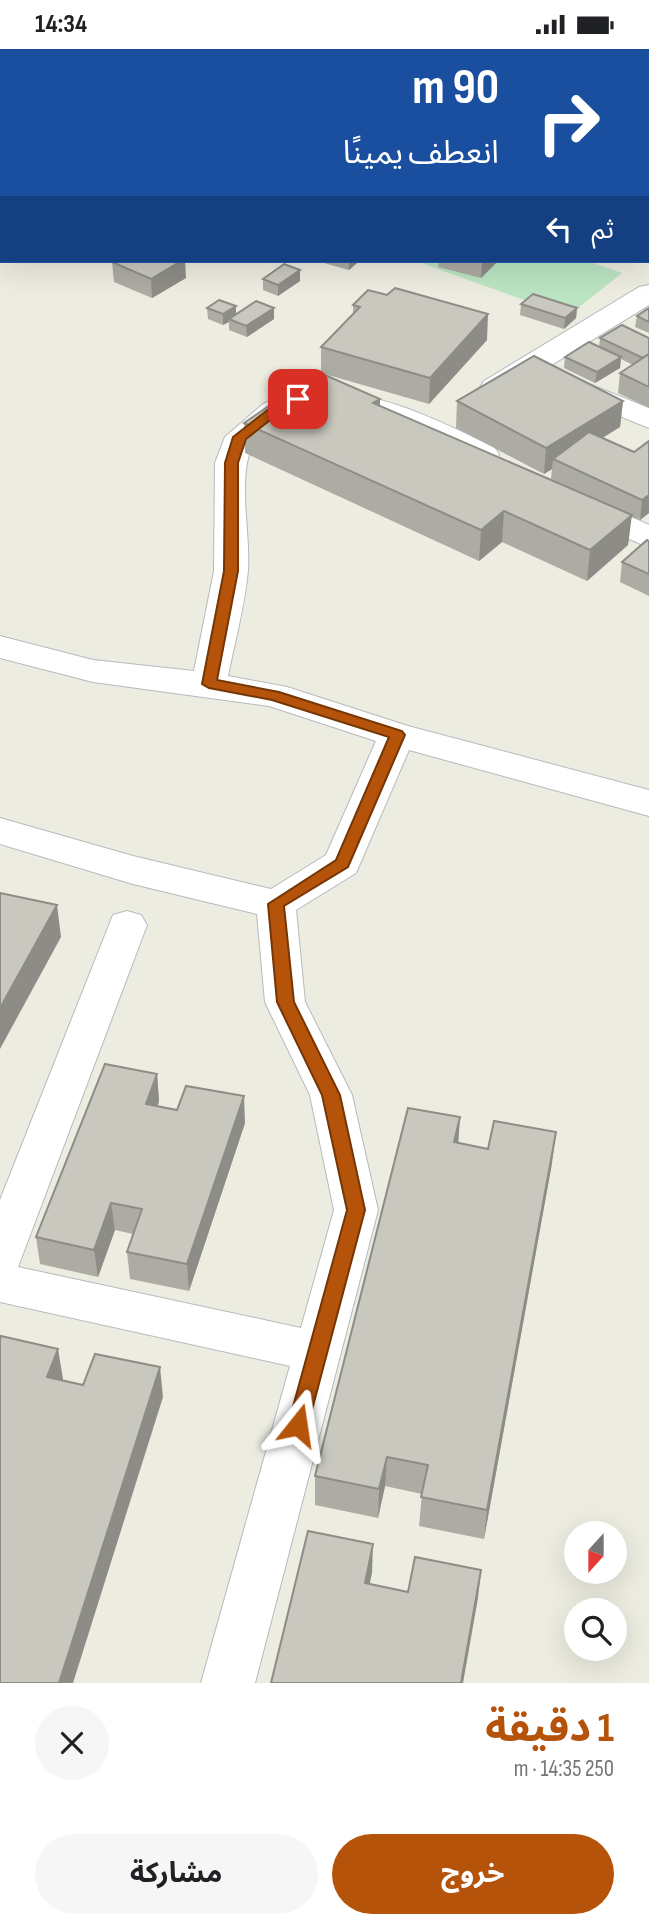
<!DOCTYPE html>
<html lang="ar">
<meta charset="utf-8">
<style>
:root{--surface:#fff;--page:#f6f6f6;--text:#202124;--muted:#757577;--accent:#b45309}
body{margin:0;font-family:"Sofia Sans Condensed","Noto Sans Arabic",sans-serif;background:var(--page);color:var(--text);direction:rtl;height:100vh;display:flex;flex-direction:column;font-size:26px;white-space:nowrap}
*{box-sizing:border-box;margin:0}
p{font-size:23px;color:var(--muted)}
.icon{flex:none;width:38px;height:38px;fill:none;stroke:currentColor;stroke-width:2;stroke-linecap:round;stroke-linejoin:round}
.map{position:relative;height:1634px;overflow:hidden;direction:ltr}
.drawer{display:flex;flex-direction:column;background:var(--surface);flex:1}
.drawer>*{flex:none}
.banner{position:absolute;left:0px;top:0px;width:649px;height:214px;box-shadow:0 7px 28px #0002;direction:rtl;background:#1a4fa0;color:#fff;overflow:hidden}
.needle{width:46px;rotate:201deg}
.tools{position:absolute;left:564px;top:1472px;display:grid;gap:14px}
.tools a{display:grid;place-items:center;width:63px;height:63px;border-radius:50%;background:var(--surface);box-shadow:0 7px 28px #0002;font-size:35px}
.pin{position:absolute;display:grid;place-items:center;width:60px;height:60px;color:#fff;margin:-30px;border-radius:14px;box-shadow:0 4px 10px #0006}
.me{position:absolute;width:77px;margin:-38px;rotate:15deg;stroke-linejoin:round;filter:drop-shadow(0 0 5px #0008)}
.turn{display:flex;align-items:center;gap:24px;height:147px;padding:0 35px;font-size:32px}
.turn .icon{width:91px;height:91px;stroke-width:2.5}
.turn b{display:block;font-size:49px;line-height:60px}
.then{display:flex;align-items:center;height:66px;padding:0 35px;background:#0003;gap:14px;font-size:26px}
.round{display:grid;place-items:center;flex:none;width:74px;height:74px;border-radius:37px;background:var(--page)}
.headline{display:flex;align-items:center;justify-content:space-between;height:119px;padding:0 35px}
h1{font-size:42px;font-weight:700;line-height:52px;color:var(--accent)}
.primary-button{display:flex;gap:14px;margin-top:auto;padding:14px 35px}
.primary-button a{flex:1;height:80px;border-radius:42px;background:var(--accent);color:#fff;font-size:28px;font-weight:700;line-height:80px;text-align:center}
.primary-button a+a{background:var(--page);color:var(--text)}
.status{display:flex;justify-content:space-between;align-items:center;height:49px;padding:0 35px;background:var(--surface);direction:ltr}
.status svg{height:19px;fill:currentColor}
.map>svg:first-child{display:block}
.green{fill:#bbe5c2}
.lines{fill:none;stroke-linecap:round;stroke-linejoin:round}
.street-casing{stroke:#b8b9bf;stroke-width:2}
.street{fill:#fff;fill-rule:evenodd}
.wall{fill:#adaca4}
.shaded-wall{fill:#8d8c86}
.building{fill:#c9c8bf;stroke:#8d8c86;stroke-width:2}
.route{fill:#b45309;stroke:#753606;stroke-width:2}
</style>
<div class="status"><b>14:34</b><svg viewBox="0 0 49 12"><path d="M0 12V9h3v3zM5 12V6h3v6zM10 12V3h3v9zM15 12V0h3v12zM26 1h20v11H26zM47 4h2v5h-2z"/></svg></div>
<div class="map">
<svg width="649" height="1634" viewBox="0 0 649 1634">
<rect width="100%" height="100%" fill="#ecece0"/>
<path class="green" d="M 429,212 L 587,212 L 622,224 L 568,267 L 424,215 Z"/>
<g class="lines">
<defs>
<g id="street">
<path d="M 389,0 L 418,0 L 419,2 L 390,2 Z"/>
<path d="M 649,1 L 649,16 L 648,16 L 645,2 Z"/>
<path d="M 648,64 L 649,64 L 649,80 L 648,79 Z"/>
<path d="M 649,236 L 649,256 L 506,344 L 495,347 L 484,344 L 480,338 L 484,332 L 639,238 Z"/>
<path d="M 574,329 L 649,359 L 649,379 L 563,344 L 559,338 L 563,332 Z"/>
<path d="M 313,340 C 385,344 430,368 494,398 L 499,405 L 494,412 L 483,414 L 472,412 C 415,384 333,329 274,376 C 260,387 250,396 247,414 C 241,449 250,486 248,521 C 245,556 235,592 228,627 L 287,638 L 408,677 L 649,741 L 649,767 L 409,701 L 356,824 L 296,861 L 305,953 L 352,1046 L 378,1161 L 255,1634 L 201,1634 L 290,1317 L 0,1253 L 0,1151 L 113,866 L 127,862 L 141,866 L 147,876 L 18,1218 L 301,1279 L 334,1161 L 310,1046 L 265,953 L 257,865 L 133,835 L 0,795 L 0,769 L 133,807 L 271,840 L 326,806 L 376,692 L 269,657 L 93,633 L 0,609 L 0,587 L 93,611 L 194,622 L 214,522 L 215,414 L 225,388 L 263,355 L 287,344 Z"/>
<path d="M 583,446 L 649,476 L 649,499 L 572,463 L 567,456 L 572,449 Z"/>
</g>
</defs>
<use href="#street" class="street-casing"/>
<use href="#street" class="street"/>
</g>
<g class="wall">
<path d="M 66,0 L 246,0 L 243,2 L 66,2 Z"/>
<path d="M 649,99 L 649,152 L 648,151 L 648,100 Z"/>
<path d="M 317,212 L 357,212 L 357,214 L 349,221 Z"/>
<path d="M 439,212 L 498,212 L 481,229 L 438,218 Z"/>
<path d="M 112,213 L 186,229 L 152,249 L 114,233 Z"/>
<path d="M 263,230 L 300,232 L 278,247 L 263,241 Z"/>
<path d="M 521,255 L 577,259 L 576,269 L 564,280 L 520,266 Z"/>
<path d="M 353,256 L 487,291 L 429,355 L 321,324 L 321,298 L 353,266 Z"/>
<path d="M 236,257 L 236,265 L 274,259 L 274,270 L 247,288 L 229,281 L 229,273 L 223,276 L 208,270 L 207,259 Z"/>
<path d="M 649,259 L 649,284 L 635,278 L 637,267 Z"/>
<path d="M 600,289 L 649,289 L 649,359 L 618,344 L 620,324 L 633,316 L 621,310 L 620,319 L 595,334 L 564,319 L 565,308 L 599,298 Z"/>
<path d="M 380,350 L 380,357 L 551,430 L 552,420 L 544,425 L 456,379 L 457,352 L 623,352 L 620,378 L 602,389 L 634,403 L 649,464 L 640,471 L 631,468 L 628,496 L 587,532 L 502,493 L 479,512 L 245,404 L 244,374 Z"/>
<path d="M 649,492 L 649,547 L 620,533 L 622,513 Z"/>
<path d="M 157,1025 L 159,1052 L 158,1057 L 245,1074 L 189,1242 L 130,1230 L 127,1203 L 133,1185 L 115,1181 L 98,1228 L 40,1215 L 36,1188 Z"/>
<path d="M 458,1094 L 552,1114 L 484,1490 L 419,1477 L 422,1445 L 385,1437 L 378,1469 L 315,1456 L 315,1427 Z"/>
</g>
<g class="shaded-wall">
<path d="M 204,0 L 246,0 L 243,2 L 201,2 Z"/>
<path d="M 181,212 L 185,212 L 186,229 L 152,249 L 151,230 Z"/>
<path d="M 349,212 L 357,212 L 357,214 L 349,221 Z"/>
<path d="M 482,212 L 498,212 L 481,229 Z"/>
<path d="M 300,221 L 300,232 L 278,247 L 278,236 Z"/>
<path d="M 236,257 L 236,268 L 229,270 L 229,273 L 223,276 L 223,265 Z"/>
<path d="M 274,259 L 274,270 L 247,288 L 246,277 Z"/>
<path d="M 577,259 L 576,269 L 564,280 L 565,269 Z"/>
<path d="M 488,265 L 487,291 L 429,355 L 430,329 Z"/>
<path d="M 621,308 L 620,319 L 595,334 L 597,323 Z"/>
<path d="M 380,350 L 380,380 L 373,354 Z"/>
<path d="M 623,352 L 620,378 L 562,414 L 553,410 L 552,420 L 544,425 L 546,399 Z"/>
<path d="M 649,446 L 649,464 L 640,471 L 642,451 Z"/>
<path d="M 504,462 L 502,493 L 479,512 L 481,481 Z"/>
<path d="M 632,466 L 628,496 L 587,532 L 590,501 Z"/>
<path d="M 57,856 L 61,888 L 0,1000 L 0,959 Z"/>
<path d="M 157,1025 L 159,1052 L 148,1083 L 146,1055 Z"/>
<path d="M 244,1047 L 245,1074 L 189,1242 L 187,1215 Z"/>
<path d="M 460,1068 L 458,1099 L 454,1093 Z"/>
<path d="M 556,1083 L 552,1114 L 484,1490 L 487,1461 Z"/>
<path d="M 111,1154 L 115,1181 L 98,1228 L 94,1201 Z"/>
<path d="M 58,1300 L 63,1330 L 53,1357 L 47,1328 Z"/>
<path d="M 160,1318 L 163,1348 L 73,1634 L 59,1634 Z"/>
<path d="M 387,1408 L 385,1437 L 378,1469 L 379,1440 Z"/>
<path d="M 373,1495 L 372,1524 L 364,1562 L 365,1534 Z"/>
<path d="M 481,1521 L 478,1549 L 463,1634 L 461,1634 Z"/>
</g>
<g class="building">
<path d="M 109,0 L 204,0 L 201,2 L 106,2 Z"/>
<path d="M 261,0 L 315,0 L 323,2 L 259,2 Z"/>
<path d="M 489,0 L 533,0 L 539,2 L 495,2 Z"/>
<path d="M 649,99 L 649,126 L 648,126 L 648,100 Z"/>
<path d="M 114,212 L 181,212 L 151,230 L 112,213 Z"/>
<path d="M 284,215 L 300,221 L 278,236 L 263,230 Z"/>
<path d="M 395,239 L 488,265 L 430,329 L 321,298 L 360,258 L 353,256 L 368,241 L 387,246 Z"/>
<path d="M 533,245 L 577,259 L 565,269 L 521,255 Z"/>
<path d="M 219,251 L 236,257 L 223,265 L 207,259 Z"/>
<path d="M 256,252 L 274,259 L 246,277 L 229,270 Z"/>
<path d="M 649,259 L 649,273 L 637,267 Z"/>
<path d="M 622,276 L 649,289 L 649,305 L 643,309 L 600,289 Z"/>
<path d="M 589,293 L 621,308 L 597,323 L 565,308 Z"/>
<path d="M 649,305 L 649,338 L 620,324 Z"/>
<path d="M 534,307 L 623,352 L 546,399 L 457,352 Z"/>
<path d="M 318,323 L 380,350 L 373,354 L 632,466 L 590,501 L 504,462 L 481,481 L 244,374 Z"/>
<path d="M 589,383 L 634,403 L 649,392 L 649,446 L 642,451 L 553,410 Z"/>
<path d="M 647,491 L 649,492 L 649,525 L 622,513 Z"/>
<path d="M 0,844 L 57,856 L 0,959 Z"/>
<path d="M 105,1015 L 157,1025 L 146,1055 L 177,1061 L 186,1037 L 244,1047 L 187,1215 L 127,1203 L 142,1160 L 111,1154 L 94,1201 L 36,1188 Z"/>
<path d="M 408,1059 L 460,1068 L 454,1093 L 488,1100 L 494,1072 L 556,1083 L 487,1461 L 421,1448 L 428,1416 L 387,1408 L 379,1440 L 315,1427 Z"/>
<path d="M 1,1287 L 58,1300 L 47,1328 L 83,1336 L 95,1305 L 160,1318 L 59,1634 L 0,1634 L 0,1290 Z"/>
<path d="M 308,1482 L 373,1495 L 365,1534 L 408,1543 L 415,1508 L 481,1521 L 461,1634 L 271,1634 Z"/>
</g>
<path class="route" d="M 298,346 L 302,347 L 302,353 L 279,364 L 246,390 L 238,414 L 238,522 L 217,631 L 279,643 L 402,682 L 405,686 L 348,818 L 284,857 L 294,953 L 340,1046 L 365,1161 L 308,1376 L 305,1382 L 298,1385 L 291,1382 L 288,1376 L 347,1161 L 322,1046 L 277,953 L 268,855 L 336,811 L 389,688 L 272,651 L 209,639 L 202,635 L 224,522 L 225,414 L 233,388 L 270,359 Z"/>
</svg>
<div class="tools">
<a><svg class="needle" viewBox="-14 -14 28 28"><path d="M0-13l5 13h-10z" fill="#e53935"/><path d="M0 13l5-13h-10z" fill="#757577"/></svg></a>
<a><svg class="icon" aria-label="search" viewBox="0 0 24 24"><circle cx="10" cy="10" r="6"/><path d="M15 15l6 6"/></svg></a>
</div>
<div class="pin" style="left:298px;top:350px;background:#d93025"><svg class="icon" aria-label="arrive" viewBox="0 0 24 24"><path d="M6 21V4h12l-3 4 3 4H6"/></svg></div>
<svg class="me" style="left:298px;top:1376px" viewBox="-20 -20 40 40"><path d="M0-17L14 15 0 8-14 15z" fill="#b45309" stroke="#fff" stroke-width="4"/></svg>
<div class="banner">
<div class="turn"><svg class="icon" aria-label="right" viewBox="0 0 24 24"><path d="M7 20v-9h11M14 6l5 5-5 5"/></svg><div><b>90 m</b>انعطف يمينًا</div></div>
<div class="then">ثم<svg class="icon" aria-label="left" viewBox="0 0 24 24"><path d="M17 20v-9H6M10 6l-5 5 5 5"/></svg></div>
</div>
</div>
<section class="drawer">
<div class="headline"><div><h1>1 دقيقة</h1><p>250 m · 14:35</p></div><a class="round"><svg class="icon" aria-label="close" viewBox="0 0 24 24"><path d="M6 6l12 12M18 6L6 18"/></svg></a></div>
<div class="primary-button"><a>خروج</a><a>مشاركة</a></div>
</section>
